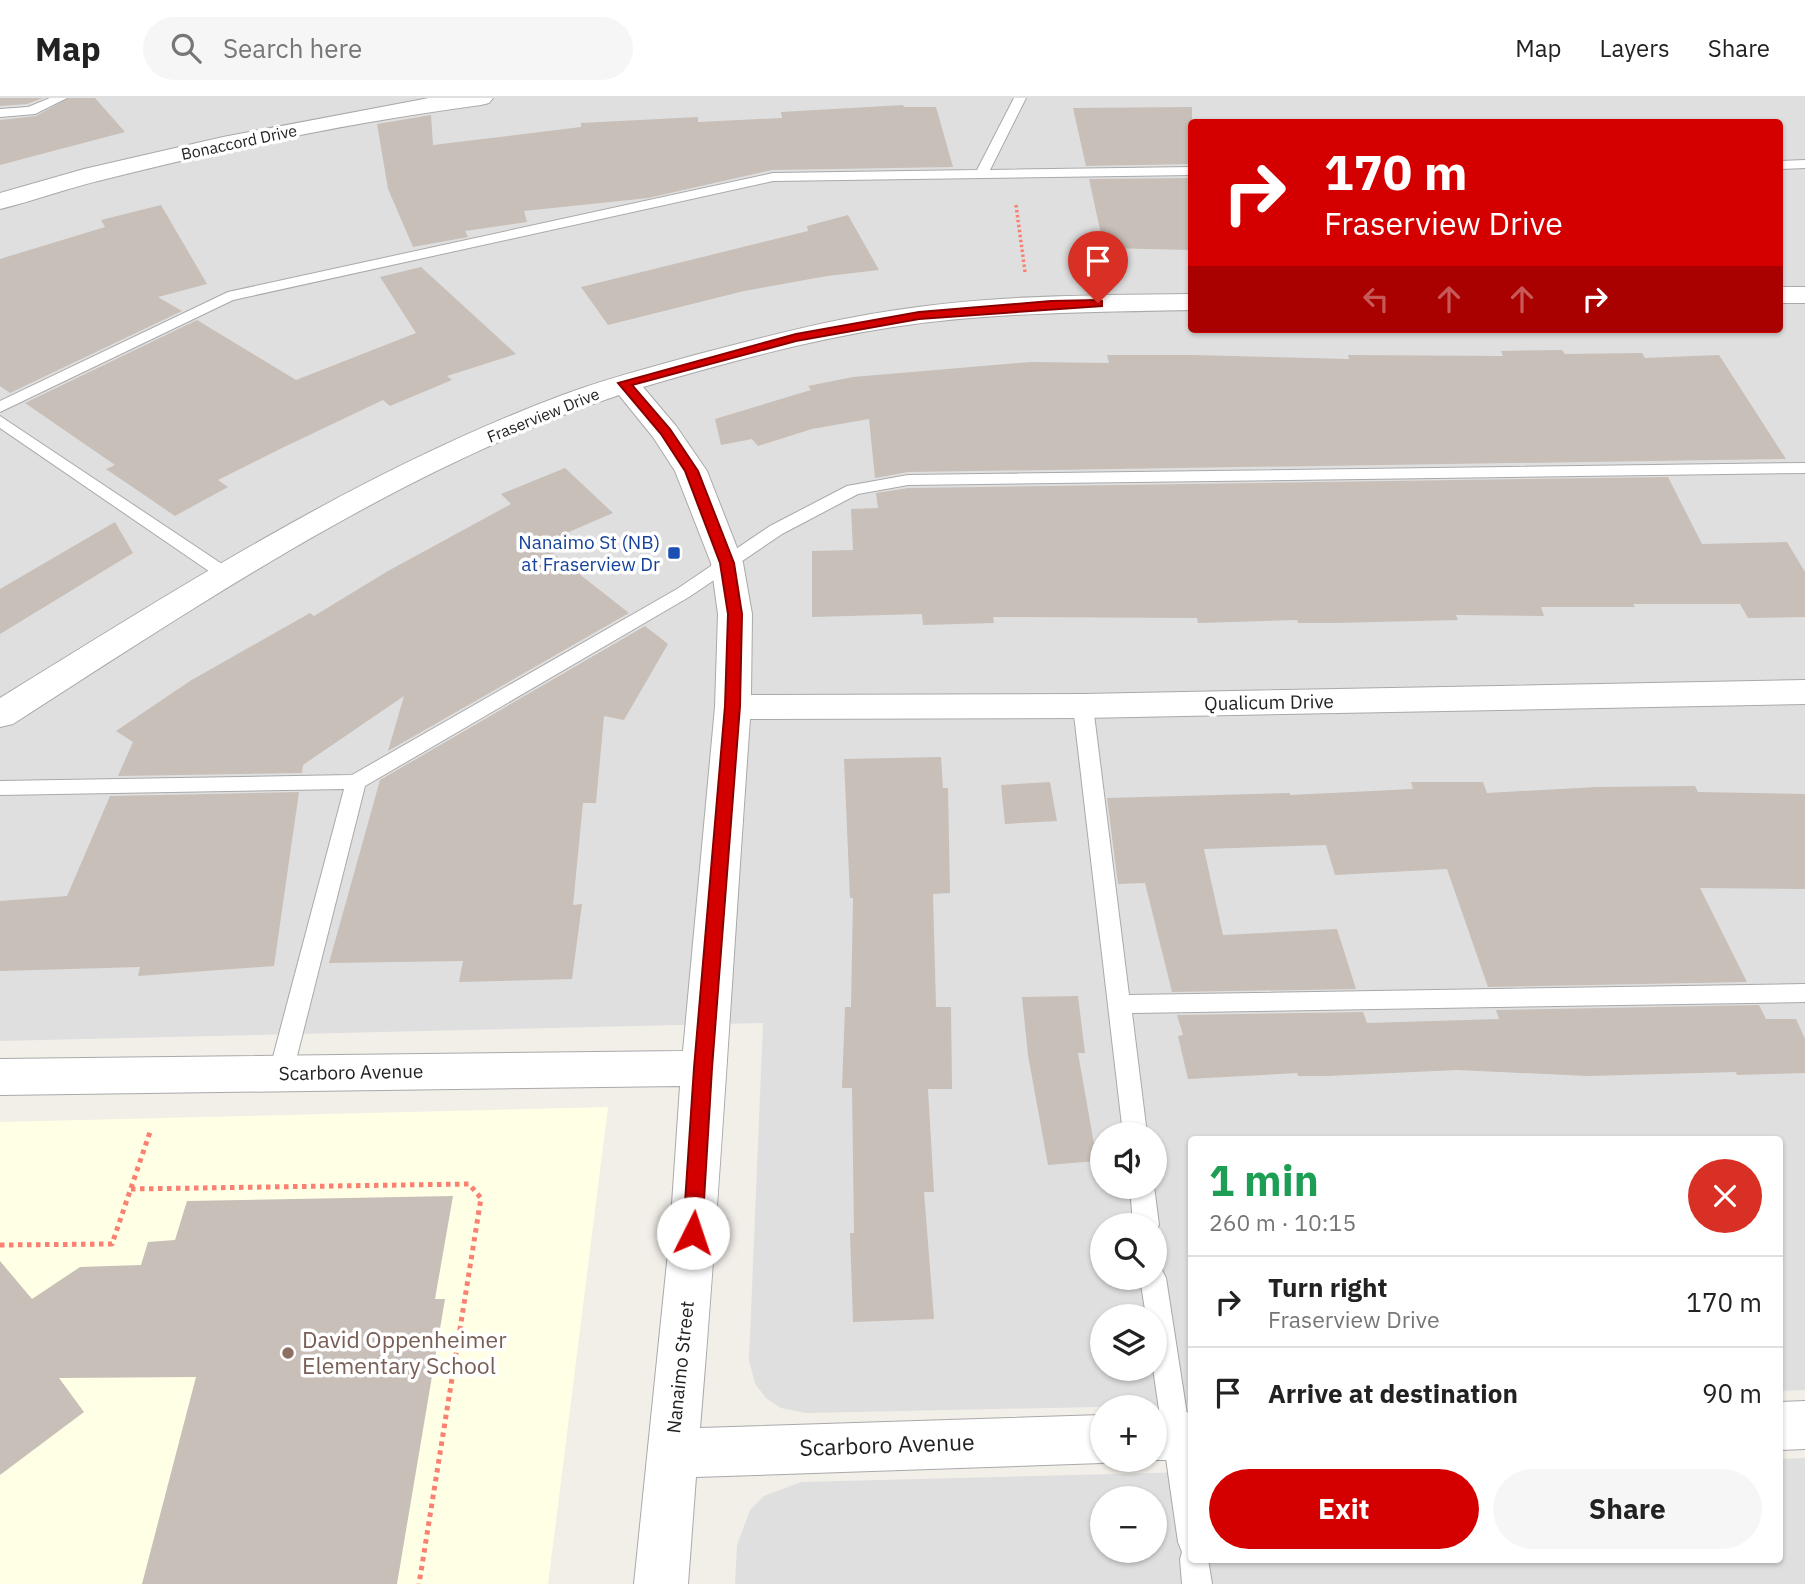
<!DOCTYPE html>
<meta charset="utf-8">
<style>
:root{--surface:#fff;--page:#f6f6f6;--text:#222;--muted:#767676;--line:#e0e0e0;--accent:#d40000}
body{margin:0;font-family:"IBM Plex Sans",sans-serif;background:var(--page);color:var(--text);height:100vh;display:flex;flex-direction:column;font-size:26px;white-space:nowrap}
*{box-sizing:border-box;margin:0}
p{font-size:23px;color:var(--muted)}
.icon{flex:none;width:38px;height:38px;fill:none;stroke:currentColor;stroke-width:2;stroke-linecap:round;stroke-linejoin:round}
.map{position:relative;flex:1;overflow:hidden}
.details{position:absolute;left:1188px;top:1038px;width:595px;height:427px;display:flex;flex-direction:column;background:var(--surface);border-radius:7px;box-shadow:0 2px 5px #0004}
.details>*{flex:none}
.banner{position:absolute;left:1188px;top:21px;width:595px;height:214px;border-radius:7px;box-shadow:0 2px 5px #0004;background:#d40000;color:#fff;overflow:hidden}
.tools{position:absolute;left:1090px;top:1024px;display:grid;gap:14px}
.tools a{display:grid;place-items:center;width:77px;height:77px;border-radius:50%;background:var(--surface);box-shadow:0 2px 5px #0004;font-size:35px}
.pin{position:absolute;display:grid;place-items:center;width:60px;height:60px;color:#fff;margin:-72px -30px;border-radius:50% 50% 50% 0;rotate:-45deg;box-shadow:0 0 7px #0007}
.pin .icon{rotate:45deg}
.me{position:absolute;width:77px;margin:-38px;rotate:4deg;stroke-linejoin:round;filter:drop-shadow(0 0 5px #0008)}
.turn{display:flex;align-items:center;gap:24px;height:147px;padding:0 21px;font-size:32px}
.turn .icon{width:91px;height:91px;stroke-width:2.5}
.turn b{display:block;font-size:49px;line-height:60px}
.lanes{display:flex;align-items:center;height:66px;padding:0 21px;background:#0003;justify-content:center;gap:35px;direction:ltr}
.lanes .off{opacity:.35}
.round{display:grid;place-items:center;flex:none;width:74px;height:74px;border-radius:37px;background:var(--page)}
.headline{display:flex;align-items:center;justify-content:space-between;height:119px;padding:0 21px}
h1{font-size:42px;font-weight:700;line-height:52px;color:#1e9e55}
.primary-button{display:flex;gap:14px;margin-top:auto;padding:14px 21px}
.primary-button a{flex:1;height:80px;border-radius:42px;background:var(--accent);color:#fff;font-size:28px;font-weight:700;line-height:80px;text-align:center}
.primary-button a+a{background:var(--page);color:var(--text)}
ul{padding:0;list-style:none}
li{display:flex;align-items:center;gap:21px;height:91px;padding:0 21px;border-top:2px solid var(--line)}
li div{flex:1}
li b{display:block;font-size:26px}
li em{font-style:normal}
header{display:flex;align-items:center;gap:42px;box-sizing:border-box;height:98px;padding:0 35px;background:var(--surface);border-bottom:2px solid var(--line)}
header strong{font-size:33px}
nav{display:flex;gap:38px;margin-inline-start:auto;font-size:24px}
.search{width:490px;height:63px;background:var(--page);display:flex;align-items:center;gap:18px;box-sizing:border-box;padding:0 24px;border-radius:38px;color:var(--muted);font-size:26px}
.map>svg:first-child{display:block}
.residential{fill:#e0dfdf;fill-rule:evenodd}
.education{fill:#ffffe5}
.building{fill:#c7bfb8}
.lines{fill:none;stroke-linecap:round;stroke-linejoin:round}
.lane-casing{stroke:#a9a9a9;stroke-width:2}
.street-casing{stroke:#a9a9a9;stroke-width:2}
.path-far1{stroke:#fa8072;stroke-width:3.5;stroke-dasharray:2.5 2.5;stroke-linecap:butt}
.path{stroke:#fa8072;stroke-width:5;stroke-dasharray:4.5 4.5;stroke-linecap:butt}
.lane{fill:#fff;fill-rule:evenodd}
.street{fill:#fff;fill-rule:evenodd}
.route{fill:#d40000;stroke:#8a0000;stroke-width:2}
.transit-dot{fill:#1a4fb4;stroke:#fff;stroke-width:2.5}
.education-dot{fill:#8d6e63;stroke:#fff;stroke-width:2.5}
.labels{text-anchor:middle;stroke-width:7;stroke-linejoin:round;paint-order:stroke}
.far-street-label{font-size:16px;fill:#222;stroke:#fff}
.transit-label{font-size:19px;fill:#164399;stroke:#fff;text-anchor:end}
.street-label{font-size:19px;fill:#222;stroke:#fff}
.near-education-label{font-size:23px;fill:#785e54;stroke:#fff;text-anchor:start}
.near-street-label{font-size:23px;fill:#222;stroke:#fff}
</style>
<header>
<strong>Map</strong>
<div class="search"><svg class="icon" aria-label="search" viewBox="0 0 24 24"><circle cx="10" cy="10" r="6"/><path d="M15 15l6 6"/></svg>Search here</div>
<nav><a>Map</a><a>Layers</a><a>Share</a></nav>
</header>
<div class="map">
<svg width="1805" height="1486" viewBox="0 0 1805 1486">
<rect width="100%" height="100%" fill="#f2efe9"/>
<g class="residential">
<path d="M 0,0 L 1805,0 L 1805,1292 L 1780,1293 L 1780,1041 L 1192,1041 L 1192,1307 L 806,1315 L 781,1310 L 767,1301 L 755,1286 L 749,1262 L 763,925 L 0,943 ZM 1192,24 L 1780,24 L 1780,231 L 1192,231 ZM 1102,1036 L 1155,1036 L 1155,1088 L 1102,1088 ZM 1102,1127 L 1155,1127 L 1155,1180 L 1102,1180 ZM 1102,1218 L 1155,1218 L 1155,1270 L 1102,1270 Z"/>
<path d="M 1805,1360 L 1805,1486 L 735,1486 L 737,1447 L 750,1412 L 764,1398 L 801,1384 L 1192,1374 L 1192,1461 L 1780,1461 L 1780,1361 ZM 1102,1400 L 1155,1400 L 1155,1452 L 1102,1452 Z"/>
</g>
<path class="education" d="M 608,1009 L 548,1486 L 0,1486 L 0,1024 Z"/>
<g class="building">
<path d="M 0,0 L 43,0 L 27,6 L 0,8 Z"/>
<path d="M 69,0 L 95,0 L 125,34 L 0,67 L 0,22 L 36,18 Z"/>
<path d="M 903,7 L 904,9 L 936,9 L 953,69 L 772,72 L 648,100 L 524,113 L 527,124 L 465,133 L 468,139 L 413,149 L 388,91 L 377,26 L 431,17 L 433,47 L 581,29 L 581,25 L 698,19 L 698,24 L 782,20 L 781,14 Z"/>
<path d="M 1192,9 L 1192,66 L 1086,68 L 1073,10 Z"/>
<path d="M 1192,80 L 1192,152 L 1104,150 L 1089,81 Z"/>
<path d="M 161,107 L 207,186 L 158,199 L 182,213 L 10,295 L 0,288 L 0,161 L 105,129 L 101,122 Z"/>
<path d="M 848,117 L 879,172 L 827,178 L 744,193 L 608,227 L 581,189 L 808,133 L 807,128 Z"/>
<path d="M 421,169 L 516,256 L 447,278 L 452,282 L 390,308 L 383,302 L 282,350 L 218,382 L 228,389 L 175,418 L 106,371 L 115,367 L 25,305 L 197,222 L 296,282 L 416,235 L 380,179 Z"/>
<path d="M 1562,252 L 1565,256 L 1642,255 L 1645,260 L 1719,257 L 1786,361 L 908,374 L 875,380 L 869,321 L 812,331 L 758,348 L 752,341 L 721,347 L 715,321 L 811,292 L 808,288 L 853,279 L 1031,264 L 1109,265 L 1107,257 L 1192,257 L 1349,261 L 1348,257 L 1503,258 L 1501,253 Z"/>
<path d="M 565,370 L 613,415 L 541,446 L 629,515 L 388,653 L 404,598 L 303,667 L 302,675 L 118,678 L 133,644 L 116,633 L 190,583 L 310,515 L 314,518 L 388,473 L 511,406 L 501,396 Z"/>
<path d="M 1668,379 L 1702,446 L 1787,444 L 1805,474 L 1805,519 L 1748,520 L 1740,506 L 1633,506 L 1635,509 L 1541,509 L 1544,518 L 1456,517 L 1458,522 L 1334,525 L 1298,525 L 1297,522 L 1198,525 L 1197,520 L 993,519 L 994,525 L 923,527 L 922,516 L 812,519 L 812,453 L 853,452 L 851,411 L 878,410 L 876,395 L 908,390 Z"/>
<path d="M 115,424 L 133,455 L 0,536 L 0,491 Z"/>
<path d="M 645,528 L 668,546 L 624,622 L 604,618 L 596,705 L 583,705 L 573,807 L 582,806 L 572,881 L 459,884 L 463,863 L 329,865 L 380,682 Z"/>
<path d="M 941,659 L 943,690 L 948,690 L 950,795 L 933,796 L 936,909 L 951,909 L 952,991 L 928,991 L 934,1094 L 924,1094 L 934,1221 L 853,1224 L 850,1135 L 854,1135 L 852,990 L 842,990 L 845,909 L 851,909 L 853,800 L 850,800 L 844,661 Z"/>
<path d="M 1050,684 L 1057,723 L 1005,726 L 1001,687 Z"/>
<path d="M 1411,684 L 1483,684 L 1487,695 L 1597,689 L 1695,688 L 1698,694 L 1805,696 L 1805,791 L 1700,790 L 1747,884 L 1488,889 L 1447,771 L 1335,777 L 1326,747 L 1204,751 L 1223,837 L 1337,831 L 1356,891 L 1172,894 L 1145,785 L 1118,786 L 1107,700 L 1290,695 L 1290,697 L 1413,691 Z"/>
<path d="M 299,694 L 274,868 L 138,878 L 140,869 L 0,873 L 0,803 L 67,798 L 110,698 Z"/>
<path d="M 1078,898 L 1085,955 L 1078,955 L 1097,1063 L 1048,1067 L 1028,957 L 1022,899 Z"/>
<path d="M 1759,907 L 1766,921 L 1796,921 L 1805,941 L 1805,975 L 1737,977 L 1736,974 L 1588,978 L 1457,972 L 1327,978 L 1298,978 L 1297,975 L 1188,981 L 1178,938 L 1183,937 L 1177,917 L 1363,914 L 1367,925 L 1499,921 L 1496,912 Z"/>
<path d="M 453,1098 L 435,1201 L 445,1201 L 397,1486 L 142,1486 L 196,1279 L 59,1280 L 84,1314 L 0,1377 L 0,1163 L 32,1201 L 80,1169 L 141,1167 L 148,1144 L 175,1142 L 187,1103 Z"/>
</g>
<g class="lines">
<defs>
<g id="lane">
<path d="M 50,0 L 67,0 L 35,16 L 0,19 L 0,11 L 28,9 Z"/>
<path d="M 1014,0 L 1026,0 L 990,72 L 1192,69 L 1192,77 L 773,83 L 233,202 L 0,314 L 0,303 L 228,194 L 773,75 L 977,72 Z"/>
<path d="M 1805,62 L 1805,70 L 1780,71 L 1780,63 Z"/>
<path d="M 0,318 L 231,472 L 234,476 L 231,480 L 219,480 L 0,330 Z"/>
<path d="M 1805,365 L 1805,375 L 908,387 L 858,396 L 782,436 L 689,499 L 365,688 L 293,974 L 289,981 L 281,984 L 273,981 L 269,974 L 344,691 L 0,697 L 0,683 L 352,677 L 677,491 L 770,428 L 847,388 L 908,377 Z"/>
<path d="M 1083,601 L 1090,603 L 1093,608 L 1129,897 L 1805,886 L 1805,904 L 1132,915 L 1147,1036 L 1123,1036 L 1073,608 L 1076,603 Z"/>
<path d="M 1130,1088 L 1154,1088 L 1159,1127 L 1155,1135 L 1155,1127 L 1133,1127 Z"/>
<path d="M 1155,1169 L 1162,1172 L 1166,1180 L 1192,1349 L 1192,1461 L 1208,1461 L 1212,1486 L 1182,1486 L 1180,1461 L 1182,1454 L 1178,1444 L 1153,1270 L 1155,1218 L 1146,1218 L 1140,1180 L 1155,1180 Z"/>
</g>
<g id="street">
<path d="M 429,0 L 493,0 L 489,5 L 481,7 C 352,24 224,51 98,83 C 65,91 33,103 0,111 L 0,95 L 84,71 L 223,39 Z"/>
<rect x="1780" y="189" width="25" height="16"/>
<path d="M 1192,196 L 1192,212 C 1092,214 991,214 893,229 C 809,242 725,265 643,289 L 676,328 L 707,373 L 743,465 L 752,516 L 751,597 L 1083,596 L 1805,582 L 1805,606 L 1083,620 L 750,621 C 733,857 720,1094 700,1330 L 1102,1317 L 1102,1362 L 1111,1362 L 1102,1365 L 696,1379 L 688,1486 L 634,1486 L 670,1135 L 680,988 L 0,997 L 0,961 L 683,953 L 715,609 L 718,516 L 711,465 L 675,373 L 653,339 L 619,297 C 403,369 203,504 13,626 L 0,629 L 0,600 C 180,489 361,373 560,298 C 604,281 649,270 695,257 C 760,240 824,223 890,213 C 989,197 1091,197 1192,196 Z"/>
<path d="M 1805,1303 L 1805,1351 L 1780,1352 L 1780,1304 Z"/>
<path d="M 1192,1314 L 1192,1362 L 1151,1362 L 1155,1362 L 1155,1315 Z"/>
</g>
</defs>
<use href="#lane" class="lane-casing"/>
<use href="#street" class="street-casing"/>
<path class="path-far1" d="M 1016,107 L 1025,174"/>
<g class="path">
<path d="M 131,1091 L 469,1086 L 481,1100 L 419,1486"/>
<path d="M 0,1147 L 112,1146 L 150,1034"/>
</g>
<use href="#lane" class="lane"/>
<use href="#street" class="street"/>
</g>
<path class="route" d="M 1098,202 L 1102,203 L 1102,208 L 919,221 L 796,243 L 632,287 L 670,331 L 698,373 L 734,465 L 742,516 L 740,608 L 712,970 L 702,1135 L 699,1141 L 693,1144 L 686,1141 L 683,1135 L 694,970 L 725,608 L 728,516 L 720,465 L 685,373 L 661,336 L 618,285 L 796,236 L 919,214 L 1051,203 Z"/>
<rect class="transit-dot" x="667" y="448" width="14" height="14" rx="3.5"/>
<circle class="education-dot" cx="288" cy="1255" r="7"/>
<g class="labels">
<g class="far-street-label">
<text transform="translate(239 44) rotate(-12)" y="6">Bonaccord Drive</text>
<text transform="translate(543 317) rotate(-22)" y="6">Fraserview Drive</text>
</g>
<g class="transit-label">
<text x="660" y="451">Nanaimo St (NB)<tspan x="660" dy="22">at Fraserview Dr</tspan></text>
</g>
<g class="street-label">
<text transform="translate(1269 604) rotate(-1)" y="7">Qualicum Drive</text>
<text transform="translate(351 974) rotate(-1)" y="7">Scarboro Avenue</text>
<text transform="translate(680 1269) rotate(-84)" y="7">Nanaimo Street</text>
</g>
<g class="near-education-label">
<text x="302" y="1250">David Oppenheimer<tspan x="302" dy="26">Elementary School</tspan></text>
</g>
<g class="near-street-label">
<text transform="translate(887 1347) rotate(-2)" y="8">Scarboro Avenue</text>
</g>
</g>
</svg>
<div class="tools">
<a><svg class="icon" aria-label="sound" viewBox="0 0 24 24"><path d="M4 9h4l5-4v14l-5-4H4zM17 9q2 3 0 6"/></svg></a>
<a><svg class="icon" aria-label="search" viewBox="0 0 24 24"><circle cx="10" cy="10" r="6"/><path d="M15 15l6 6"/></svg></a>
<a><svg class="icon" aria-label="layers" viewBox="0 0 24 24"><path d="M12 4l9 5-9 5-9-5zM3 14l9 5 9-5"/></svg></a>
<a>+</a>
<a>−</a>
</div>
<div class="pin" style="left:1098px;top:205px;background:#d93025"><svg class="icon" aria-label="arrive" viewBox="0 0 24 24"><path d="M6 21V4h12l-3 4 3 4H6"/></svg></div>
<svg class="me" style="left:693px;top:1135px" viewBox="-20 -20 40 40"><circle r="19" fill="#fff"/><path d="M0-13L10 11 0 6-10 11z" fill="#d40000"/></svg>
<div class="banner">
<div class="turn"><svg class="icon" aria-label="right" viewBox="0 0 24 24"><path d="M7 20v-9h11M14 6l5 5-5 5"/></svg><div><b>170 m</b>Fraserview Drive</div></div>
<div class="lanes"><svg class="icon off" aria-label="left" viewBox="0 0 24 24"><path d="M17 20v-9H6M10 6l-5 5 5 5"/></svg><svg class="icon off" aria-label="ahead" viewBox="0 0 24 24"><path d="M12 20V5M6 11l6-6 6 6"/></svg><svg class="icon off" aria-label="ahead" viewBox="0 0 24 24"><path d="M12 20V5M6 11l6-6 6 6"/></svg><svg class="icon" aria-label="right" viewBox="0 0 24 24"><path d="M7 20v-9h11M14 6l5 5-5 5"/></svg></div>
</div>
<section class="details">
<div class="headline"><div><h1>1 min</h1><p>260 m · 10:15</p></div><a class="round" style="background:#d93025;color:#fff"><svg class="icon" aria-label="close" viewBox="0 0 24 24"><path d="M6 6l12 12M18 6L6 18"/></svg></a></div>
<ul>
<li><svg class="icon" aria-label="right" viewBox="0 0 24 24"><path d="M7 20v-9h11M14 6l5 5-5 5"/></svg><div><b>Turn right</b><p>Fraserview Drive</p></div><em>170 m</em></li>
<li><svg class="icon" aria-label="arrive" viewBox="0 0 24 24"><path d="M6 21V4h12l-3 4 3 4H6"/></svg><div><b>Arrive at destination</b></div><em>90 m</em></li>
</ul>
<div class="primary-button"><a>Exit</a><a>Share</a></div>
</section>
</div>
